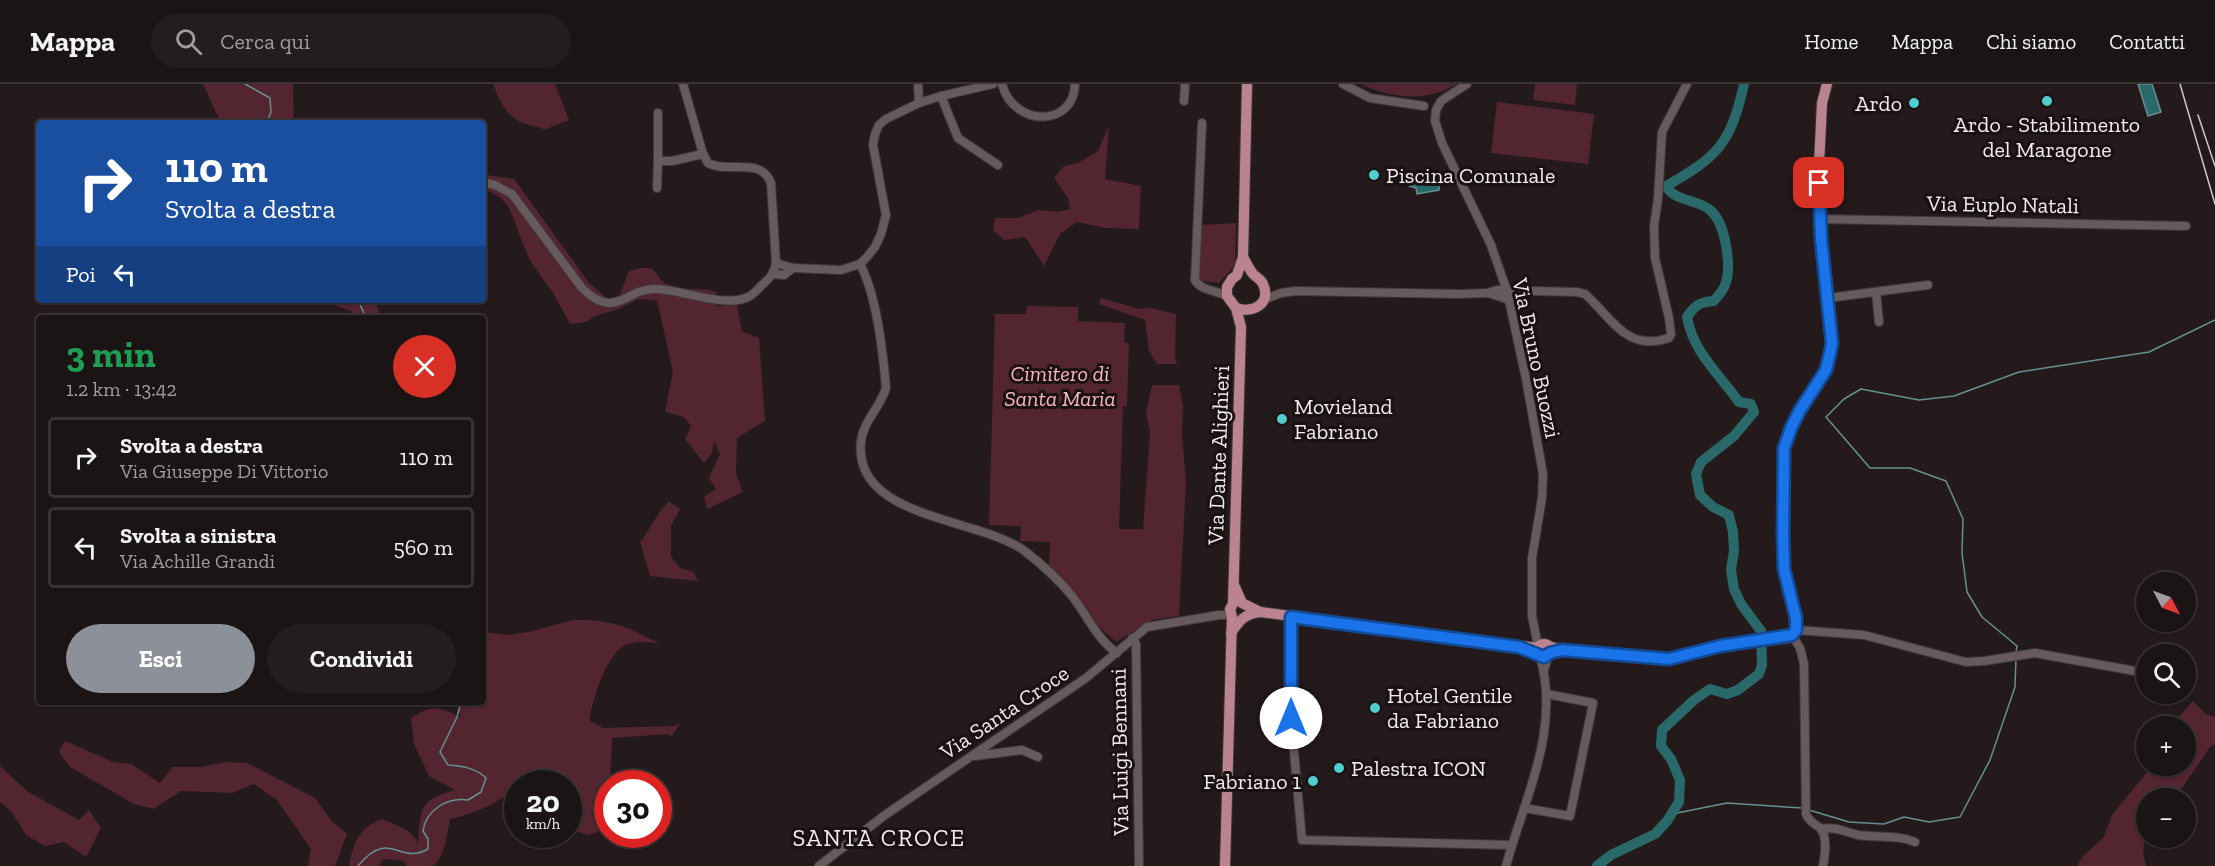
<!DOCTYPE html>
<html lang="it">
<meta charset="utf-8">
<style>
:root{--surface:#1b1415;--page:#241d1e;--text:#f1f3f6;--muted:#a09ea0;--line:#393334;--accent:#8c9099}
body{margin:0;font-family:"Zilla Slab",serif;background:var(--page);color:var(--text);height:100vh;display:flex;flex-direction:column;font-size:22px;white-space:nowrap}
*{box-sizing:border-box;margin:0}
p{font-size:20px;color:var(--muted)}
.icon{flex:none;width:33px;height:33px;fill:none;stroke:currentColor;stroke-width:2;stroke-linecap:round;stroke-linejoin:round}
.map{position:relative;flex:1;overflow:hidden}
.side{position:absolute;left:36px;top:231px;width:450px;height:390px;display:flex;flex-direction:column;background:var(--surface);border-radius:6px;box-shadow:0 2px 4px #0004,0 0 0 2px var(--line)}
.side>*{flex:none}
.banner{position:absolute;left:36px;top:36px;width:450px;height:183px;border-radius:6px;box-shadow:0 2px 4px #0004,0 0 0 2px var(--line);background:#1a4fa0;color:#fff;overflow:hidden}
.needle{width:39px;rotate:131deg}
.buttons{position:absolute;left:2136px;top:488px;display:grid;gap:12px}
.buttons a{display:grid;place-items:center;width:60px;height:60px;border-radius:50%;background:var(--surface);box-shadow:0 2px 4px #0004,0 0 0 2px var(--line);font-size:30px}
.speed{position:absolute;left:504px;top:686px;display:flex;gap:12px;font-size:30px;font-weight:700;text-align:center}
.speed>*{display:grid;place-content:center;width:78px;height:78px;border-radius:50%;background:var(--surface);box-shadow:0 2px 4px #0004,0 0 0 2px var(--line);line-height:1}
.speed small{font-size:15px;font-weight:400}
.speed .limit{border:9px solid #d22;background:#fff;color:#111}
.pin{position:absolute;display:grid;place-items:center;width:51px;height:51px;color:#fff;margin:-26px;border-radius:12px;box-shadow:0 3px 9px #0006}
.me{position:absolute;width:66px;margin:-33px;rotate:0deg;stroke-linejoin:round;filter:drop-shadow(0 0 4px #0008)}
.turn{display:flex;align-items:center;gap:21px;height:126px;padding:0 30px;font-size:27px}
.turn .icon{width:78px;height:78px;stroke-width:2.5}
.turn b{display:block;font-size:42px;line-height:51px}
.then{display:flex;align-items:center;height:57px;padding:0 30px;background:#0003;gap:12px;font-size:22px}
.round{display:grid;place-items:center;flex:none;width:63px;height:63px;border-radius:32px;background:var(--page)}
.head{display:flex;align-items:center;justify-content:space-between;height:102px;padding:0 30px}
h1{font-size:36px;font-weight:700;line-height:45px;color:#1e9e55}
.button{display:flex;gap:12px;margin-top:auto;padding:12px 30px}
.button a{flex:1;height:69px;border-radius:36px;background:var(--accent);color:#fff;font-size:24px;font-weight:700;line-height:69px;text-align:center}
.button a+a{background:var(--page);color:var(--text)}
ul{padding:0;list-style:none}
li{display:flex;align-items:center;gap:18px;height:81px;margin:0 12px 9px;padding:0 18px;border:3px solid var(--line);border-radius:6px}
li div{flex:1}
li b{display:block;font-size:22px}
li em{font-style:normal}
header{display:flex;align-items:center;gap:36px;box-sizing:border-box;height:84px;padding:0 30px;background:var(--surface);border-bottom:2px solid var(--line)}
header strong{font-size:28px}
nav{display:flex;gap:33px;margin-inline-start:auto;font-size:21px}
.search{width:420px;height:54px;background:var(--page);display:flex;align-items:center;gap:15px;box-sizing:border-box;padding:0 21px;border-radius:33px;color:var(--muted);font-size:22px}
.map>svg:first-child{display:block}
.green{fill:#522531}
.water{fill:#29696a;stroke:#669091;stroke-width:1.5}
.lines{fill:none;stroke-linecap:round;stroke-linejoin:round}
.stream{stroke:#669091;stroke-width:1.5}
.river{stroke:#29696a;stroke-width:10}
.minor-casing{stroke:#40383a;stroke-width:10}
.major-casing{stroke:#40383a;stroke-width:12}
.minor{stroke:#665a5c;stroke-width:8}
.major{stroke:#ba838f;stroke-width:10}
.rail{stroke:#cec7c8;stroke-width:1.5}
.route-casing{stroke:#114b97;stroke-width:15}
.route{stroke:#1a73e8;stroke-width:10}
.poi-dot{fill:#52cdcf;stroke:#1a1113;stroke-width:2}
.labels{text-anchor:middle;stroke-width:6;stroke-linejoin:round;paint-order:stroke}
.poi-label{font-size:22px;fill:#f3eced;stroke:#1a1113;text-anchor:start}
.street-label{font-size:22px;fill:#f3eced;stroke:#1a1113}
.park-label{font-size:22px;font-style:italic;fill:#fab5c4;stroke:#1a1113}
.neighbourhood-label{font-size:24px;letter-spacing:1.5px;fill:#f3eced;stroke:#1a1113}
</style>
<header>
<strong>Mappa</strong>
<div class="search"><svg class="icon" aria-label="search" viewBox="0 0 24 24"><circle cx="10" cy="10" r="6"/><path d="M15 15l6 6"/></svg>Cerca qui</div>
<nav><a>Home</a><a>Mappa</a><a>Chi siamo</a><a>Contatti</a></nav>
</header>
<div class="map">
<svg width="2215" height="782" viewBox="0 0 2215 782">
<rect width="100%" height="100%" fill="#241a1c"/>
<g class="green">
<path d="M 203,0 L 293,0 L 294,39 L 221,39 Z"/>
<path d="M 493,0 L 555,0 L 569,36 L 544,46 C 538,41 533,43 526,40 C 506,34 501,18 493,0 Z"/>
<path d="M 1361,0 L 1457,0 C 1427,18 1392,15 1361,0 Z"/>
<path d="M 1535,0 L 1577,0 L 1575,21 L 1533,16 Z"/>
<path d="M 1497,18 L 1594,30 L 1588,80 L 1491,69 Z"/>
<path d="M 1109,41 L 1105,95 L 1141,102 L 1139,145 L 1106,144 L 1077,138 L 1060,150 L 1044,182 L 1025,153 L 1004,156 L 993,146 L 995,134 L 1018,134 L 1039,126 L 1059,128 L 1070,125 L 1068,114 L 1054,94 L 1064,82 L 1078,79 L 1098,67 Z"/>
<path d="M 486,91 L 514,95 L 589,199 L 608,215 L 620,211 L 629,187 C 662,177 651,193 669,201 C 685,208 700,202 716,208 L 717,222 L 737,221 L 742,247 L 759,254 L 765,337 L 737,354 L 736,390 L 743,408 L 707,425 L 704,413 L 716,405 L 709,394 L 720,370 L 714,357 L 712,369 L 704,379 L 685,355 L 691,342 L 684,333 L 665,328 L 673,288 L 657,216 L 638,215 L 621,224 L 595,232 L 586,238 L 570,240 L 553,209 L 530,177 L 509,124 L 501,114 L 483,104 L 483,92 Z"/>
<path d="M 1236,139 L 1235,179 L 1233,183 L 1219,199 L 1202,197 L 1199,192 L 1200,141 Z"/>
<path d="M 1101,214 L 1139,225 L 1151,224 L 1176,230 L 1175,273 L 1177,280 L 1157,280 L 1149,267 L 1145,236 L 1099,220 Z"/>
<path d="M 319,216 L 375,216 L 381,234 L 354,234 L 351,227 Z"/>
<path d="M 1027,222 L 1078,223 L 1078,237 L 1125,239 L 1124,258 L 1129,259 L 1127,322 L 1123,322 L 1119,445 L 1143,445 L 1150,349 L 1146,329 L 1152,301 L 1179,301 L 1183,322 L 1182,350 L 1186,399 L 1179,532 L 1152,536 L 1116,558 L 1098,542 L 1075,508 L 1049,483 L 1050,458 L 1020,457 L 1021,442 L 989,441 L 995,230 L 1026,230 Z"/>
<path d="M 669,417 L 680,425 L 671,442 L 671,473 L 680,484 L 693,488 L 698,497 L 650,492 L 640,458 C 651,444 657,429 669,417 Z"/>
<path d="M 573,536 C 610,535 626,542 659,559 C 645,558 634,556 622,563 C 607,572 590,620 590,637 L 603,644 L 674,642 L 680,640 L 671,653 L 668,650 L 612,654 L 610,699 L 608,699 L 606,746 L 587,751 L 569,744 L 568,699 L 518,699 L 517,705 C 496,719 475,730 450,735 C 448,746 444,779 431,782 C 423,782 414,782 406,782 L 404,777 L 383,775 L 379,782 L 349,782 C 354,757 358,745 382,735 C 396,741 412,745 418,760 C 421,725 418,716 455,706 L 429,692 L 414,660 L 411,634 C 433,620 439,622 461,634 L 456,618 L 483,618 L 483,548 L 506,551 L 529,548 Z"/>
<path d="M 2193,617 L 2206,630 L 2215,633 L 2215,660 L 2210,663 L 2175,714 L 2146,714 L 2146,750 L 2143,768 L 2146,782 L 2077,782 L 2083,772 L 2104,753 L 2112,731 L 2153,681 L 2186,681 L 2186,642 L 2171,642 Z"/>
<path d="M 65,657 L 113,678 L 131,680 L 160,699 L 173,683 L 202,683 L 225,678 L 247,679 L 315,714 L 331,736 L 347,750 L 335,782 L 308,782 L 311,765 L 277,716 L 254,700 L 232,709 L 181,707 L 153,725 L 134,720 L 70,683 L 59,668 Z"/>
<path d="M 0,682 L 28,708 L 79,736 L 89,726 L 101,744 L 86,773 L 64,758 L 45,762 L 26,751 L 11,727 L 0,718 Z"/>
</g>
<g class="water">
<path d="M 2138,0 L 2152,0 L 2161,28 L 2148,32 Z"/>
<path d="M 1427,89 L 1433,89 L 1438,92 L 1439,97 L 1436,99 L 1439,100 L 1439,106 L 1417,110 L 1416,104 L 1409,102 L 1409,92 L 1420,94 Z"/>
</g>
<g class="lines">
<g class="stream">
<path d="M 245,0 L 270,14 L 271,28 L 267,39"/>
<path d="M 358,216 L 366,234"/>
<path d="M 2016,569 L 2017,562 L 1982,533 L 1967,508 L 1962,469 L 1963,435 L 1946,397 L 1910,384 L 1870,384 L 1826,333 L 1844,315 L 1861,305 L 1919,316 L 1954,312 L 2019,288 L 2149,268 L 2215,236"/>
<path d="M 1809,726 L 1849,738 L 1884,740 L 1904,733 L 1929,738 L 1960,733 L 1990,676 L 2015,603 L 2016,574"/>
<path d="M 1672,730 L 1727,719 L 1802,724"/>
<path d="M 358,782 C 390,743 399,782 428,765 L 428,755 L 423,747 C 426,726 447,713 468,716 L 481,708 L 486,694 C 476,684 462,682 448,681 L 440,668 L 457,633 L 461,618"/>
</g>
<path class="river" d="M 1597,782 L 1611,771 L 1655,750 L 1667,737 L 1679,718 L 1680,696 L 1671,675 L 1661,662 L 1662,646 L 1694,616 L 1710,605 L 1727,610 L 1738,606 L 1759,590 L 1762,581 L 1761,547 L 1741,520 L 1734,505 L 1731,486 L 1734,467 L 1733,448 L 1729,431 L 1713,423 L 1700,411 L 1696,390 L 1701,378 L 1734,352 L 1754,328 L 1751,320 L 1739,318 C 1719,290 1693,268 1687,233 C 1695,221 1700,218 1714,217 C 1718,212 1723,207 1725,201 C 1732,184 1726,139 1710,126 C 1697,115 1675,118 1666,102 C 1718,73 1731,59 1744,0"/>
<defs>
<g id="minor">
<path d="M 918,0 L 919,19"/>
<path d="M 1002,0 C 1013,43 1074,44 1075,0"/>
<path d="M 1343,0 L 1370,14 L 1424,22"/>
<path d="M 1467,0 L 1441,17 L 1436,26 L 1435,37 L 1442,59 L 1491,161 L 1507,207 L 1526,295 L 1543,390 L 1542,414 L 1532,474 L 1532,532 L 1538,562"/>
<path d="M 941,12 L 958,54 L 998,81"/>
<path d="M 1184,17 L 1185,0"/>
<path d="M 658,29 L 658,77"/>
<path d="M 1202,39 L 1195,196 C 1201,207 1216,206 1227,212"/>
<path d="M 483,98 L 495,101 L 512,110 L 582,204 C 616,238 626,203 657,205 C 683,206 724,224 748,213 C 753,211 758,205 762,201 C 770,194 774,190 776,179 L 771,99 C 761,72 727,90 708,79 L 703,70 L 683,0"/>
<path d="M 657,104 L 658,77 L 672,77 L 703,70"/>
<path d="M 1819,135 L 2186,142"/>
<path d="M 776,179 L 793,184 L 841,186 L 860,180 L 867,173 L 875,163 L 881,150 L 886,131 L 873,61 L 875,50 L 879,41 L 886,35 L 919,19 L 941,12 L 993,0"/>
<path d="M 860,180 C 877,211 883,268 886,304 C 880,324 864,336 861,357 C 852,436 981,433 1026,468 C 1040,479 1060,497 1072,512 C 1087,531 1096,554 1117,569"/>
<path d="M 774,190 L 784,191 L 793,184"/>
<path d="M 1876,208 L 1879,238"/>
<path d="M 1488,209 L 1510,216"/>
<path d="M 1828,214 L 1928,201"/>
<path d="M 1263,216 L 1281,209 L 1296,207 L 1459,210 L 1488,209 L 1497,206 L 1577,208 L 1585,210 C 1613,235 1626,268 1669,254 L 1671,250 L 1669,234 L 1655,174 L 1654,142 L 1658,115 L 1662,48 L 1687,0"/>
<path d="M 1291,533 L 1291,634 L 1302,756 L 1511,761"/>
<path d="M 1796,546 L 1864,551 L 1966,578 L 1984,577 L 2035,569 L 2146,589"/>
<path d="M 1792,551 L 1800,564 L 1804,580 L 1806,730 C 1809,738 1814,739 1820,744 C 1828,752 1825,771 1823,782"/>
<path d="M 1132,554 L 1136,560 L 1139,782"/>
<path d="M 1544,586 L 1549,570"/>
<path d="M 975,672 L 1022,666 L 1038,673"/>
<path d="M 1524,724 L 1570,732 L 1593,619 L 1547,610"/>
<path d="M 1821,745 C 1834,742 1846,748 1858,751 C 1878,754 1896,750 1915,758"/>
<path d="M 819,782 L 885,731 L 1086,594 L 1147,543 L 1219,531 L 1231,531"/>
<path d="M 1506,782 C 1525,712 1561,646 1540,572"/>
</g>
<g id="major">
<path d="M 1236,224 C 1252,230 1272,220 1263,200 C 1261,195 1257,194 1253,190 C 1249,185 1246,178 1243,173"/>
<path d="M 1235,503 L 1242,519 L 1260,528"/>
<path d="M 1231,549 C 1239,537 1244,530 1260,528 L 1538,564"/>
<circle cx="1544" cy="567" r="7"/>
<path d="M 1548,562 L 1562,566 L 1669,575 L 1720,562 L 1787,554 L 1792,551 L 1796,546 L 1796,534 L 1784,485 L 1783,452 L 1784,364 L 1791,344 L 1800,326 L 1826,286 L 1832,260 L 1819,135 L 1819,81 L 1822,19 L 1827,0"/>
<path d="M 1225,782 L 1232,533 L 1230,525 L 1233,520 L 1241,243 L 1236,224 L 1227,212 L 1227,203 L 1232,195 L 1237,191 L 1243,173 L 1247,0"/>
</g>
</defs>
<use href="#minor" class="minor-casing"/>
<use href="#major" class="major-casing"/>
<use href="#minor" class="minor"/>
<use href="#major" class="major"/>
<g class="rail">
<path d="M 2180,0 L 2215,120"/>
<path d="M 2198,31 L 2215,82"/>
</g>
</g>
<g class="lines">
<defs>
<path id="route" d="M 1291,634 L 1291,533 L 1519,563 L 1544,573 L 1550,569 L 1562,566 L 1669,575 L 1720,562 L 1792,551 L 1796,546 L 1796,534 L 1784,485 L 1783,452 L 1784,364 L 1791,344 L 1800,326 L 1826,286 L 1832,260 L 1821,154 L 1819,99"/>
</defs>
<use href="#route" class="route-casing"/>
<use href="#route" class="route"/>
</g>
<g class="poi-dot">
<circle cx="2047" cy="17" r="6"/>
<circle cx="1914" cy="19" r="6"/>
<circle cx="1374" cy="91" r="6"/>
<circle cx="1282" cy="335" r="6"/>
<circle cx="1375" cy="624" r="6"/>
<circle cx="1339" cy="684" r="6"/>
<circle cx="1313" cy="697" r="6"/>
</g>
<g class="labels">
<g class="poi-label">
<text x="1902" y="27" text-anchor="end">Ardo</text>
<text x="2047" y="48" text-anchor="middle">Ardo - Stabilimento<tspan x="2047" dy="25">del Maragone</tspan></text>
<text x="1386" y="99">Piscina Comunale</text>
<text x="1294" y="330">Movieland<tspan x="1294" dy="25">Fabriano</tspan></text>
<text x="1387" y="619">Hotel Gentile<tspan x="1387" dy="25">da Fabriano</tspan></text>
<text x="1351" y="692">Palestra ICON</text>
<text x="1301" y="705" text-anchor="end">Fabriano 1</text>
</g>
<g class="street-label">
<text transform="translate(2003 120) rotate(1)" y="8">Via Euplo Natali</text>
<text transform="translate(1537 274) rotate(78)" y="8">Via Bruno Buozzi</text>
<text transform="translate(1218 371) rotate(-88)" y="8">Via Dante Alighieri</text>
<text transform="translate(1004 628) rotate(-34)" y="8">Via Santa Croce</text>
<text transform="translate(1119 668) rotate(-91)" y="8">Via Luigi Bennani</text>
</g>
<g class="park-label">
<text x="1060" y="297">Cimitero di<tspan x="1060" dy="25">Santa Maria</tspan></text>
</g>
<g class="neighbourhood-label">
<text x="879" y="762">SANTA CROCE</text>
</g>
</g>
</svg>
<div class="buttons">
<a><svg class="needle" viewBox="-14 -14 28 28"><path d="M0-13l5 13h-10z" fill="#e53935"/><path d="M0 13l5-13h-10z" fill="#a09ea0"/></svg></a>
<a><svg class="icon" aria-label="search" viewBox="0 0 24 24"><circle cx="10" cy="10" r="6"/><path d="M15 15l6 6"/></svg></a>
<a>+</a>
<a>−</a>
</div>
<div class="speed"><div>20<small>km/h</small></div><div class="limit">30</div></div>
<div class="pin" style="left:1819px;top:99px;background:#d93025"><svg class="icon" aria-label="arrive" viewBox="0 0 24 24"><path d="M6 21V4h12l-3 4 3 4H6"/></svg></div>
<svg class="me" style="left:1291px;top:634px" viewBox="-20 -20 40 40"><circle r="19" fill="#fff"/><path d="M0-13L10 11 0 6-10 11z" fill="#1a73e8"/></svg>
<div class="banner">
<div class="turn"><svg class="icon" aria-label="right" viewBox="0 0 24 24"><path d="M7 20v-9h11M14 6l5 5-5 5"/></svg><div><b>110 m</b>Svolta a destra</div></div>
<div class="then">Poi<svg class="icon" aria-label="left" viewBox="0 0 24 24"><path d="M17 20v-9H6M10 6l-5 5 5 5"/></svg></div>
</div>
<section class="side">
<div class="head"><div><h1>3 min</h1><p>1.2 km · 13:42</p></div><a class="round" style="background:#d93025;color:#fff"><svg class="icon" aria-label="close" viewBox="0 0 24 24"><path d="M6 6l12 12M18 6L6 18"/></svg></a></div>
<ul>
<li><svg class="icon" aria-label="right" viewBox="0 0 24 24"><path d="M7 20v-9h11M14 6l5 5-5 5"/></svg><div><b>Svolta a destra</b><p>Via Giuseppe Di Vittorio</p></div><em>110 m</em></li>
<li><svg class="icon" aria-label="left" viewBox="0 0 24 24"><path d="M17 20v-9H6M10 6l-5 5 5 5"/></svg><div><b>Svolta a sinistra</b><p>Via Achille Grandi</p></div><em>560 m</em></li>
</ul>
<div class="button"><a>Esci</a><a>Condividi</a></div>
</section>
</div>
